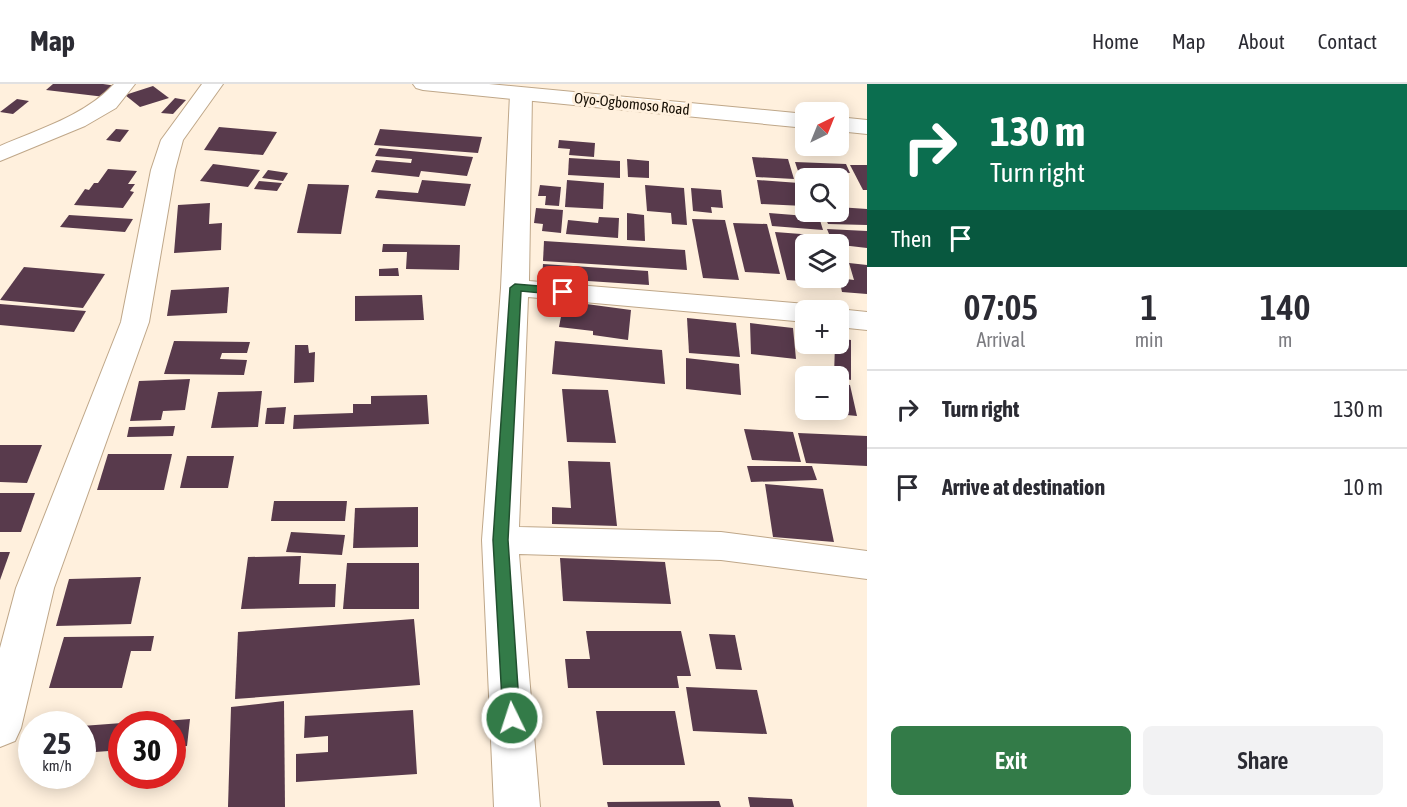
<!DOCTYPE html>
<meta charset="utf-8">
<style>
:root{--surface:#fff;--page:#f2f2f3;--text:#2b2b33;--muted:#7c7c81;--line:#e1e1e2;--accent:#337b48}
body{margin:0;font-family:"Asap Condensed",sans-serif;background:var(--page);color:var(--text);height:100vh;display:flex;flex-direction:column;font-size:22px;white-space:nowrap}
*{box-sizing:border-box;margin:0}
p{font-size:20px;color:var(--muted)}
.icon{flex:none;width:33px;height:33px;fill:none;stroke:currentColor;stroke-width:2;stroke-linecap:round;stroke-linejoin:round}
.map{position:relative;flex:1;overflow:hidden}
.panel{display:flex;flex-direction:column;background:var(--surface);width:540px}
.panel>*{flex:none}
.guide{background:#0b6e4f;color:#fff;overflow:hidden}
.needle{width:39px;rotate:43deg}
.tools{position:absolute;left:795px;top:18px;display:grid;gap:12px}
.tools a{display:grid;place-items:center;width:54px;height:54px;border-radius:9px;background:var(--surface);box-shadow:0 3px 15px #0003;font-size:30px}
.speed{position:absolute;left:18px;top:627px;display:flex;gap:12px;font-size:30px;font-weight:700;text-align:center}
.speed>*{display:grid;place-content:center;width:78px;height:78px;border-radius:50%;background:var(--surface);box-shadow:0 3px 15px #0003;line-height:1}
.speed small{font-size:15px;font-weight:400}
.speed .limit{border:9px solid #d22;background:#fff;color:#111}
.pin{position:absolute;display:grid;place-items:center;width:51px;height:51px;color:#fff;margin:-26px;border-radius:12px;box-shadow:0 3px 9px #0006}
.me{position:absolute;width:66px;margin:-33px;rotate:356deg;stroke-linejoin:round;filter:drop-shadow(0 0 4px #0008)}
.turn{display:flex;align-items:center;gap:21px;height:126px;padding:0 24px;font-size:27px}
.turn .icon{width:78px;height:78px;stroke-width:2.5}
.turn b{display:block;font-size:42px;line-height:51px}
.then{display:flex;align-items:center;height:57px;padding:0 24px;background:#0003;gap:12px;font-size:22px}
.eta{display:flex;justify-content:space-evenly;align-items:center;height:102px;text-align:center}
.eta b{font-size:36px;font-weight:600;line-height:42px}
.button{display:flex;gap:12px;margin-top:auto;padding:12px 24px}
.button a{flex:1;height:69px;border-radius:9px;background:var(--accent);color:#fff;font-size:24px;font-weight:600;line-height:69px;text-align:center}
.button a+a{background:var(--page);color:var(--text)}
ul{padding:0;list-style:none}
li{display:flex;align-items:center;gap:18px;height:78px;padding:0 24px;border-top:2px solid var(--line)}
li div{flex:1}
li b{display:block;font-size:22px}
li em{font-style:normal}
header{display:flex;align-items:center;gap:36px;box-sizing:border-box;height:84px;padding:0 30px;background:var(--surface);border-bottom:2px solid var(--line)}
header strong{font-size:28px}
nav{display:flex;gap:33px;margin-inline-start:auto;font-size:21px}
main{display:flex;flex:1;min-height:0}
.map>svg:first-child{display:block}
.building{fill:#583a4c}
.lines{fill:none;stroke-linecap:round;stroke-linejoin:round}
.minor-casing{stroke:#bfa789;stroke-width:2}
.highway-casing{stroke:#bfa789;stroke-width:2}
.minor{fill:#fff;fill-rule:evenodd}
.highway{fill:#fff;fill-rule:evenodd}
.route{fill:#337b48;stroke:#21502f;stroke-width:1.5}
.labels{text-anchor:middle;stroke-width:6;stroke-linejoin:round;paint-order:stroke}
.far-street-label{font-size:15px;fill:#191106;stroke:#fff0dd}
</style>
<header>
<strong>Map</strong>
<nav><a>Home</a><a>Map</a><a>About</a><a>Contact</a></nav>
</header>
<main>
<div class="map">
<svg width="867" height="723" viewBox="0 0 867 723">
<rect width="100%" height="100%" fill="#fff0dd"/>
<g class="building">
<path d="M 53,0 L 103,0 L 117,2 L 105,13 L 46,6 Z"/>
<path d="M 153,2 L 169,14 L 140,23 L 125,11 Z"/>
<path d="M 175,14 L 186,16 L 173,30 L 161,29 Z"/>
<path d="M 17,15 L 29,17 L 13,30 L 0,28 Z"/>
<path d="M 219,43 L 277,48 L 263,71 L 204,66 Z"/>
<path d="M 116,45 L 129,46 L 120,58 L 106,56 Z"/>
<path d="M 380,45 L 482,53 L 478,69 L 374,61 Z"/>
<path d="M 559,56 L 595,59 L 594,73 L 569,71 L 570,65 L 558,64 Z"/>
<path d="M 379,64 L 473,73 L 467,92 L 421,87 L 419,93 L 371,88 L 376,76 L 411,79 L 412,75 L 375,72 Z"/>
<path d="M 752,73 L 788,75 L 794,95 L 756,93 Z"/>
<path d="M 569,74 L 620,77 L 620,94 L 568,91 Z"/>
<path d="M 627,75 L 649,77 L 649,94 L 628,93 Z"/>
<path d="M 795,78 L 846,80 L 850,89 L 834,88 L 837,94 L 806,94 L 805,108 Z"/>
<path d="M 213,80 L 260,86 L 248,103 L 200,97 Z"/>
<path d="M 850,81 L 867,81 L 867,106 L 863,106 Z"/>
<path d="M 108,85 L 137,87 L 128,100 L 135,100 L 130,107 L 134,108 L 123,124 L 74,121 L 85,105 L 89,106 L 94,99 L 98,99 Z"/>
<path d="M 268,86 L 288,89 L 283,97 L 262,94 Z"/>
<path d="M 422,96 L 471,100 L 465,122 L 375,114 L 378,106 L 418,109 Z"/>
<path d="M 567,96 L 604,99 L 603,125 L 565,123 Z"/>
<path d="M 757,96 L 799,99 L 804,122 L 761,120 Z"/>
<path d="M 259,97 L 282,99 L 277,107 L 254,105 Z"/>
<path d="M 308,100 L 349,101 L 341,150 L 297,149 Z"/>
<path d="M 540,101 L 561,103 L 559,122 L 545,121 L 546,112 L 538,112 Z"/>
<path d="M 645,101 L 684,104 L 687,141 L 672,140 L 671,129 L 647,127 Z"/>
<path d="M 691,104 L 721,106 L 723,124 L 711,123 L 712,129 L 693,127 Z"/>
<path d="M 210,119 L 209,140 L 222,139 L 221,166 L 174,169 L 178,121 Z"/>
<path d="M 838,123 L 867,125 L 867,141 L 828,140 L 823,128 L 838,128 Z"/>
<path d="M 536,124 L 563,126 L 561,149 L 542,147 L 543,140 L 534,139 Z"/>
<path d="M 627,129 L 644,131 L 645,157 L 627,156 Z"/>
<path d="M 769,129 L 819,133 L 823,146 L 772,142 Z"/>
<path d="M 69,131 L 133,135 L 125,148 L 60,143 Z"/>
<path d="M 599,133 L 619,134 L 618,154 L 566,150 L 568,136 L 598,139 Z"/>
<path d="M 692,135 L 725,136 L 739,196 L 703,194 Z"/>
<path d="M 733,139 L 767,140 L 780,190 L 745,188 Z"/>
<path d="M 827,145 L 867,147 L 867,164 L 833,160 Z"/>
<path d="M 775,148 L 814,151 L 817,160 L 806,160 L 806,194 L 827,194 L 828,199 L 787,196 Z"/>
<path d="M 544,157 L 685,166 L 687,186 L 543,177 Z"/>
<path d="M 383,160 L 460,161 L 459,186 L 406,185 L 407,168 L 382,168 Z"/>
<path d="M 849,179 L 867,181 L 867,210 L 842,208 L 839,194 L 854,196 Z"/>
<path d="M 543,180 L 648,187 L 649,201 L 542,194 Z"/>
<path d="M 24,183 L 105,190 L 83,224 L 0,216 Z"/>
<path d="M 398,184 L 399,192 L 379,192 L 379,185 Z"/>
<path d="M 229,203 L 227,229 L 167,232 L 171,206 Z"/>
<path d="M 422,211 L 424,236 L 355,237 L 355,212 Z"/>
<path d="M 564,217 L 631,226 L 628,256 L 593,251 L 593,247 L 559,243 Z"/>
<path d="M 0,220 L 86,227 L 74,248 L 0,241 Z"/>
<path d="M 687,234 L 736,239 L 740,273 L 689,269 Z"/>
<path d="M 750,239 L 793,244 L 796,275 L 751,270 Z"/>
<path d="M 838,244 L 848,246 L 849,254 L 838,252 Z"/>
<path d="M 838,254 L 851,256 L 851,296 L 834,292 L 835,260 L 838,260 Z"/>
<path d="M 174,257 L 250,258 L 247,269 L 222,269 L 220,275 L 247,276 L 244,291 L 164,290 Z"/>
<path d="M 555,257 L 662,266 L 665,300 L 552,290 Z"/>
<path d="M 295,261 L 308,261 L 309,269 L 315,268 L 314,298 L 294,299 Z"/>
<path d="M 686,274 L 739,280 L 741,311 L 686,305 Z"/>
<path d="M 190,295 L 185,326 L 163,327 L 161,336 L 130,337 L 139,297 Z"/>
<path d="M 838,299 L 850,301 L 857,332 L 816,328 L 815,326 L 838,326 Z"/>
<path d="M 562,305 L 608,306 L 616,359 L 567,358 Z"/>
<path d="M 262,307 L 258,343 L 211,344 L 218,308 Z"/>
<path d="M 427,311 L 429,340 L 293,345 L 294,331 L 353,329 L 353,320 L 371,320 L 371,312 Z"/>
<path d="M 286,323 L 284,340 L 265,340 L 267,324 Z"/>
<path d="M 175,342 L 173,352 L 127,353 L 129,343 Z"/>
<path d="M 744,345 L 793,348 L 801,378 L 752,376 Z"/>
<path d="M 798,349 L 867,352 L 867,382 L 806,379 Z"/>
<path d="M 0,361 L 42,361 L 27,399 L 0,398 Z"/>
<path d="M 108,370 L 172,370 L 164,406 L 97,406 Z"/>
<path d="M 187,372 L 234,372 L 228,404 L 180,404 Z"/>
<path d="M 568,377 L 610,378 L 617,442 L 552,440 L 552,423 L 571,424 Z"/>
<path d="M 747,382 L 812,382 L 817,396 L 751,398 Z"/>
<path d="M 765,400 L 823,405 L 834,458 L 773,453 Z"/>
<path d="M 0,409 L 35,409 L 21,448 L 0,448 Z"/>
<path d="M 274,417 L 347,417 L 345,437 L 271,437 Z"/>
<path d="M 418,423 L 418,463 L 353,464 L 355,424 Z"/>
<path d="M 291,448 L 345,451 L 342,471 L 286,468 Z"/>
<path d="M 0,468 L 10,468 L 0,496 Z"/>
<path d="M 301,472 L 299,500 L 336,500 L 335,523 L 241,525 L 248,473 Z"/>
<path d="M 560,474 L 665,478 L 671,520 L 563,517 Z"/>
<path d="M 347,479 L 419,479 L 419,525 L 343,525 Z"/>
<path d="M 141,493 L 131,540 L 56,542 L 69,495 Z"/>
<path d="M 414,535 L 420,601 L 235,615 L 238,548 Z"/>
<path d="M 586,547 L 681,547 L 691,592 L 677,592 L 679,604 L 568,604 L 565,575 L 590,575 Z"/>
<path d="M 709,550 L 735,551 L 742,586 L 716,585 Z"/>
<path d="M 154,552 L 151,567 L 131,567 L 122,604 L 49,604 L 64,553 Z"/>
<path d="M 686,603 L 757,606 L 767,650 L 693,647 Z"/>
<path d="M 284,617 L 285,723 L 228,723 L 231,623 Z"/>
<path d="M 413,626 L 417,690 L 296,698 L 296,670 L 328,668 L 328,652 L 304,654 L 305,632 Z"/>
<path d="M 596,627 L 675,627 L 685,681 L 603,681 Z"/>
<path d="M 190,635 L 187,662 L 172,663 L 172,640 L 128,640 Z"/>
<path d="M 122,639 L 122,666 L 82,669 L 82,642 Z"/>
<path d="M 748,713 L 792,715 L 794,723 L 750,723 Z"/>
<path d="M 719,717 L 721,723 L 608,723 L 607,718 Z"/>
</g>
<g class="lines">
<defs>
<g id="minor">
<path d="M 114,0 L 135,0 L 116,24 L 85,42 L 0,77 L 0,62 C 39,45 84,32 114,0 Z"/>
<path d="M 202,0 L 223,0 L 183,56 L 175,86 L 149,238 L 54,504 L 21,644 L 15,657 L 0,663 L 0,564 L 16,504 L 121,238 L 151,86 L 161,56 Z"/>
<path d="M 521,4 L 529,5 L 532,10 L 529,197 L 806,220 L 816,223 L 819,226 L 806,226 L 806,238 L 528,213 L 519,443 L 721,448 L 867,467 L 867,495 L 721,476 L 519,470 L 540,723 L 494,723 L 482,456 L 501,204 L 510,10 L 513,5 Z"/>
<path d="M 838,225 L 867,228 L 867,246 L 838,243 L 838,226 L 833,226 Z"/>
</g>
<g id="highway">
<path d="M 413,0 L 489,0 L 806,30 L 806,44 L 423,6 L 416,4 Z"/>
<path d="M 838,33 L 867,36 L 867,50 L 838,47 Z"/>
</g>
</defs>
<use href="#minor" class="minor-casing"/>
<use href="#highway" class="highway-casing"/>
<use href="#minor" class="minor"/>
<use href="#highway" class="highway"/>
</g>
<path class="route" d="M 515,200 L 563,204 L 569,208 L 563,211 L 521,207 L 508,456 L 520,634 L 518,639 L 512,642 L 506,639 L 503,634 L 493,456 L 510,204 Z"/>
<g class="labels">
<g class="far-street-label">
<text transform="translate(632 20) rotate(6)" y="5">Oyo-Ogbomoso Road</text>
</g>
</g>
</svg>
<div class="tools">
<a><svg class="needle" viewBox="-14 -14 28 28"><path d="M0-13l5 13h-10z" fill="#e53935"/><path d="M0 13l5-13h-10z" fill="#7c7c81"/></svg></a>
<a><svg class="icon" aria-label="search" viewBox="0 0 24 24"><circle cx="10" cy="10" r="6"/><path d="M15 15l6 6"/></svg></a>
<a><svg class="icon" aria-label="layers" viewBox="0 0 24 24"><path d="M12 4l9 5-9 5-9-5zM3 14l9 5 9-5"/></svg></a>
<a>+</a>
<a>−</a>
</div>
<div class="speed"><div>25<small>km/h</small></div><div class="limit">30</div></div>
<div class="pin" style="left:563px;top:208px;background:#d93025"><svg class="icon" aria-label="arrive" viewBox="0 0 24 24"><path d="M6 21V4h12l-3 4 3 4H6"/></svg></div>
<svg class="me" style="left:512px;top:634px" viewBox="-20 -20 40 40"><circle r="17" fill="#337b48" stroke="#fff" stroke-width="3"/><path d="M0-11L8 9 0 5-8 9z" fill="#fff"/></svg>
</div>
<section class="panel">
<div class="guide">
<div class="turn"><svg class="icon" aria-label="right" viewBox="0 0 24 24"><path d="M7 20v-9h11M14 6l5 5-5 5"/></svg><div><b>130 m</b>Turn right</div></div>
<div class="then">Then<svg class="icon" aria-label="arrive" viewBox="0 0 24 24"><path d="M6 21V4h12l-3 4 3 4H6"/></svg></div>
</div>
<div class="eta">
<div><b>07:05</b><p>Arrival</p></div>
<div><b>1</b><p>min</p></div>
<div><b>140</b><p>m</p></div>
</div>
<ul>
<li><svg class="icon" aria-label="right" viewBox="0 0 24 24"><path d="M7 20v-9h11M14 6l5 5-5 5"/></svg><div><b>Turn right</b></div><em>130 m</em></li>
<li><svg class="icon" aria-label="arrive" viewBox="0 0 24 24"><path d="M6 21V4h12l-3 4 3 4H6"/></svg><div><b>Arrive at destination</b></div><em>10 m</em></li>
</ul>
<div class="button"><a>Exit</a><a>Share</a></div>
</section>
</main>
